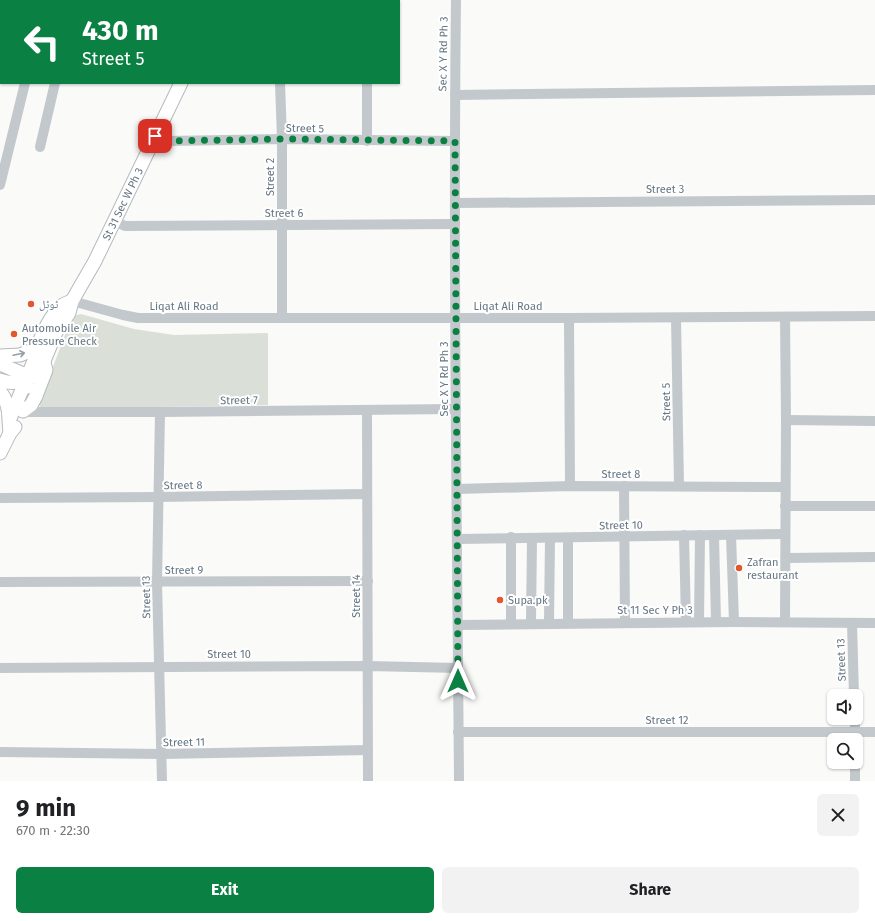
<!DOCTYPE html>
<meta charset="utf-8">
<style>
:root{--surface:#fff;--page:#f2f2f2;--text:#202124;--muted:#757577;--accent:#0b8043}
body{margin:0;font-family:"Fira Sans","Noto Naskh Arabic",sans-serif;background:var(--page);color:var(--text);height:100vh;display:flex;flex-direction:column;font-size:15px;white-space:nowrap}
*{box-sizing:border-box;margin:0}
p{font-size:13px;color:var(--muted)}
.icon{flex:none;width:22px;height:22px;fill:none;stroke:currentColor;stroke-width:2;stroke-linecap:round;stroke-linejoin:round}
.map{position:relative;height:781px;overflow:hidden}
.panel{display:flex;flex-direction:column;background:var(--surface);flex:1}
.panel>*{flex:none}
.banner{position:absolute;left:0px;top:0px;width:400px;height:84px;box-shadow:0 1px 3px #0004;background:#0b8043;color:#fff;overflow:hidden}
.buttons{position:absolute;left:827px;top:689px;display:grid;gap:8px}
.buttons a{display:grid;place-items:center;width:36px;height:36px;border-radius:6px;background:var(--surface);box-shadow:0 1px 3px #0004;font-size:20px}
.pin{position:absolute;display:grid;place-items:center;width:34px;height:34px;color:#fff;margin:-17px;border-radius:8px;box-shadow:0 2px 6px #0006}
.me{position:absolute;width:44px;margin:-22px;rotate:0deg;stroke-linejoin:round;filter:drop-shadow(0 0 3px #0008)}
.turn{display:flex;align-items:center;gap:14px;height:84px;padding:0 16px;font-size:18px}
.turn .icon{width:52px;height:52px;stroke-width:2.5}
.turn b{display:block;font-size:28px;line-height:34px}
.round{display:grid;place-items:center;flex:none;width:42px;height:42px;border-radius:6px;background:var(--page)}
.head{display:flex;align-items:center;justify-content:space-between;height:68px;padding:0 16px}
h1{font-size:24px;font-weight:700;line-height:30px}
.action{display:flex;gap:8px;margin-top:auto;padding:8px 16px}
.action a{flex:1;height:46px;border-radius:6px;background:var(--accent);color:#fff;font-size:16px;font-weight:700;line-height:46px;text-align:center}
.action a+a{background:var(--page);color:var(--text)}
.map>svg:first-child{display:block}
.green{fill:#dadfd7}
.lines{fill:none;stroke-linecap:round;stroke-linejoin:round}
.major-casing{stroke:#b5babe;stroke-width:15}
.minor{stroke:#c3c8cc;stroke-width:10}
.major{stroke:#fff;stroke-width:13}
.oneway{stroke:#939fa8}
.route{stroke:#0b8043;stroke-width:7;stroke-dasharray:0 12.6}
.poi-dot{fill:#e4572e;stroke:#fff;stroke-width:1.5}
.labels{text-anchor:middle;stroke-width:4;stroke-linejoin:round;paint-order:stroke}
.street-label{font-size:11px;fill:#657683;stroke:#fff}
.poi-label{font-size:11px;fill:#657683;stroke:#fff;text-anchor:start}
</style>
<div class="map">
<svg width="875" height="781" viewBox="0 0 875 781">
<rect width="100%" height="100%" fill="#fafaf8"/>
<path class="green" d="M 81,314 L 134,329 L 174,335 L 268,333 L 268,405 L 42,409 L 39,405 L 40,401 L 71,319 L 77,315 Z"/>
<g class="lines">
<defs>
<g id="major">
<path d="M 221,1 L 222,0"/>
<path d="M 0,356 L 20,355 L 37,348"/>
<path d="M 0,364 L 21,373 L 28,387"/>
<path id="s1" d="M 0,380 C 16,386 31,381 41,368 L 56,332 L 69,313 L 72,301 L 95,261 L 181,83"/>
<path d="M 0,391 C 7,400 9,408 9,419"/>
<path d="M 23,411 L 31,405 L 36,396 L 46,370 L 44,363"/>
<path d="M 10,433 L 9,421 L 36,356 C 37,342 49,319 58,309 C 61,305 66,303 72,301"/>
<path d="M 0,453 L 10,433 L 15,427"/>
</g>
</defs>
<use href="#major" class="major-casing"/>
<g class="minor">
<path d="M 108,0 L 112,1"/>
<path d="M 366,0 L 366,1"/>
<path d="M 456,0 C 453,260 457,521 459,781"/>
<path d="M 44,1 L 44,0"/>
<path d="M 75,1 L 75,0"/>
<path d="M 280,1 L 280,0"/>
<path d="M 0,8 L 1,5"/>
<path d="M 280,83 L 282,139 L 282,318"/>
<path d="M 367,83 L 367,141"/>
<path d="M 455,95 L 875,90"/>
<path d="M 155,136 L 168,141 L 282,139 L 455,141"/>
<path d="M 40,147 L 55,83"/>
<path d="M 0,185 L 25,83"/>
<path d="M 456,203 L 875,200"/>
<path d="M 114,221 L 125,226 L 455,224"/>
<path d="M 72,301 L 123,315 L 138,318 L 569,318 L 875,316"/>
<path d="M 785,317 L 786,420 L 785,622"/>
<path d="M 569,318 L 570,486"/>
<path d="M 676,318 L 679,486"/>
<path d="M 367,410 L 368,781"/>
<path d="M 22,412 L 160,412 L 456,409"/>
<path d="M 160,412 L 157,582 L 162,781"/>
<path d="M 786,420 L 875,421"/>
<path d="M 624,486 L 625,622"/>
<path d="M 457,489 L 570,486 L 785,487"/>
<path d="M 0,498 L 158,497 L 366,494"/>
<path d="M 785,506 L 875,506"/>
<path d="M 684,535 L 686,622"/>
<path d="M 714,535 L 716,622"/>
<path d="M 731,535 L 734,622"/>
<path d="M 457,539 L 785,534"/>
<path d="M 786,558 L 875,557"/>
<path d="M 0,582 L 368,581"/>
<path d="M 699,622 L 700,535"/>
<path d="M 511,623 L 511,537"/>
<path d="M 531,623 L 532,538"/>
<path d="M 549,623 L 550,538"/>
<path d="M 568,623 L 568,538"/>
<path d="M 852,623 L 854,696"/>
<path d="M 458,625 L 734,622 L 875,623"/>
<path d="M 0,668 L 368,666 L 458,668"/>
<path d="M 855,718 L 855,740"/>
<path d="M 458,732 L 875,732"/>
<path d="M 0,752 L 162,754 L 368,750"/>
<path d="M 855,762 L 855,781"/>
</g>
<use href="#major" class="major"/>
</g>
<defs><path id="oneway-shaft" d="M-6 0H5M1.5-3L5.5 0L1.5 3" fill="none" stroke-width="1.6" stroke-linecap="round" stroke-linejoin="round"/></defs>
<use class="oneway" href="#oneway-shaft" transform="translate(19 354) rotate(-12)"/>
<g class="lines">
<path class="route" d="M 155,136 L 168,141 L 282,139 L 455,141 L 458,681"/>
</g>
<g class="poi-dot">
<circle cx="31" cy="304" r="4"/>
<circle cx="14" cy="334" r="4"/>
<circle cx="739" cy="568" r="4"/>
<circle cx="500" cy="600" r="4"/>
</g>
<g class="labels">
<g class="street-label">
<text transform="translate(443 54) rotate(-89)" y="4">Sec X Y Rd Ph 3</text>
<text transform="translate(305 128) rotate(1)" y="4">Street 5</text>
<text transform="translate(270 177) rotate(-90)" y="4">Street 2</text>
<text x="665" y="193">Street 3</text>
<text dy="4" stroke="none"><textPath href="#s1" startOffset="230">St 31 Sec W Ph 3</textPath></text>
<text x="284" y="217">Street 6</text>
<text x="184" y="310">Liqat Ali Road</text>
<text x="508" y="310">Liqat Ali Road</text>
<text transform="translate(444 379) rotate(-90)" y="4">Sec X Y Rd Ph 3</text>
<text transform="translate(239 400) rotate(-1)" y="4">Street 7</text>
<text transform="translate(666 402) rotate(-91)" y="4">Street 5</text>
<text x="621" y="478">Street 8</text>
<text transform="translate(183 485) rotate(-1)" y="4">Street 8</text>
<text transform="translate(621 525) rotate(-1)" y="4">Street 10</text>
<text x="184" y="574">Street 9</text>
<text transform="translate(356 596) rotate(-90)" y="4">Street 14</text>
<text transform="translate(146 597) rotate(-91)" y="4">Street 13</text>
<text x="655" y="614">St 11 Sec Y Ph 3</text>
<text x="229" y="658">Street 10</text>
<text transform="translate(841 660) rotate(-92)" y="4">Street 13</text>
<text x="667" y="724">Street 12</text>
<text transform="translate(184 742) rotate(-1)" y="4">Street 11</text>
</g>
<g class="poi-label">
<text x="39" y="308">ٹوٹل</text>
<text x="22" y="332">Automobile Air<tspan x="22" dy="13">Pressure Check</tspan></text>
<text x="747" y="566">Zafran<tspan x="747" dy="13">restaurant</tspan></text>
<text x="508" y="604">Supa.pk</text>
</g>
</g>
</svg>
<div class="buttons">
<a><svg class="icon" aria-label="sound" viewBox="0 0 24 24"><path d="M4 9h4l5-4v14l-5-4H4zM17 9q2 3 0 6"/></svg></a>
<a><svg class="icon" aria-label="search" viewBox="0 0 24 24"><circle cx="10" cy="10" r="6"/><path d="M15 15l6 6"/></svg></a>
</div>
<div class="pin" style="left:155px;top:136px;background:#d93025"><svg class="icon" aria-label="arrive" viewBox="0 0 24 24"><path d="M6 21V4h12l-3 4 3 4H6"/></svg></div>
<svg class="me" style="left:458px;top:681px" viewBox="-20 -20 40 40"><path d="M0-17L14 15 0 8-14 15z" fill="#0b8043" stroke="#fff" stroke-width="4"/></svg>
<div class="banner">
<div class="turn"><svg class="icon" aria-label="left" viewBox="0 0 24 24"><path d="M17 20v-9H6M10 6l-5 5 5 5"/></svg><div><b>430 m</b>Street 5</div></div>
</div>
</div>
<section class="panel">
<div class="head"><div><h1>9 min</h1><p>670 m · 22:30</p></div><a class="round"><svg class="icon" aria-label="close" viewBox="0 0 24 24"><path d="M6 6l12 12M18 6L6 18"/></svg></a></div>
<div class="action"><a>Exit</a><a>Share</a></div>
</section>
